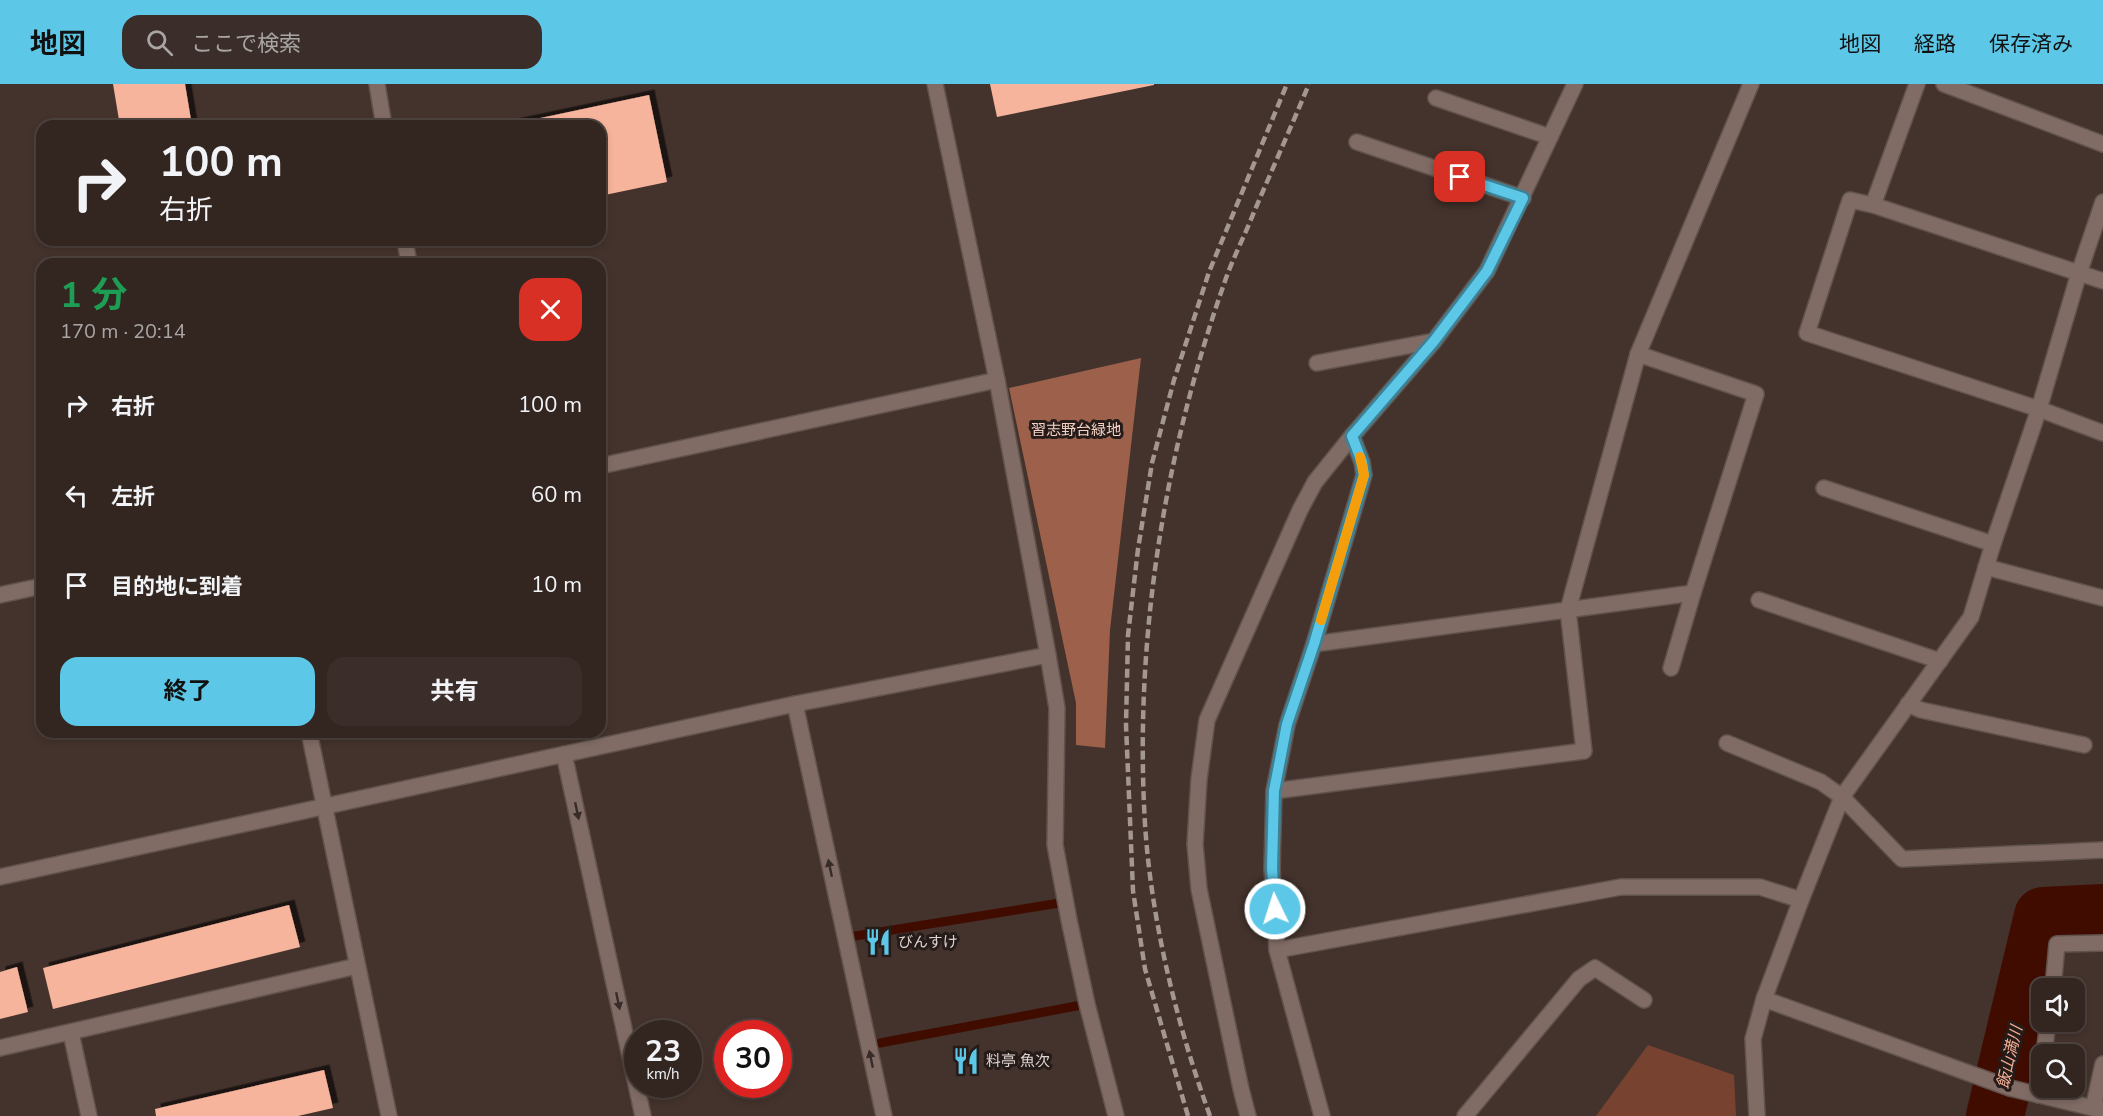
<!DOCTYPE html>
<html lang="ja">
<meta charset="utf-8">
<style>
:root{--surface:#332621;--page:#3b2e2a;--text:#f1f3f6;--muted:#a9a5a5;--line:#4e433f;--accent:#5cc7e7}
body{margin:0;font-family:"Nunito Sans","Noto Sans JP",sans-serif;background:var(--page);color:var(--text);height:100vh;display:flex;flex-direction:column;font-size:22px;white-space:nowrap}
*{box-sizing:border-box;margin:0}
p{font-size:20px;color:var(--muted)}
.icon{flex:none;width:33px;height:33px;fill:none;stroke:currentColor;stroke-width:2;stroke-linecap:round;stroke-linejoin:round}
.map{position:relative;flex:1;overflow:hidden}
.drawer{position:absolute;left:36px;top:174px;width:570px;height:480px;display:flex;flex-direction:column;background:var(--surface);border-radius:18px;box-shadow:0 3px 9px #0003,0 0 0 2px var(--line)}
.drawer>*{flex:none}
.banner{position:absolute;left:36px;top:36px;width:570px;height:126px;border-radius:18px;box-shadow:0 3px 9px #0003,0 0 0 2px var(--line);background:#332621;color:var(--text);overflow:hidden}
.buttons{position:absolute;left:2031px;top:894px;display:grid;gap:12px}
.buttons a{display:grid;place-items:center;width:54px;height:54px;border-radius:12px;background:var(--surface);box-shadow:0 3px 9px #0003,0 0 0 2px var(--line);font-size:30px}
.speed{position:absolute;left:624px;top:936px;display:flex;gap:12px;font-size:30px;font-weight:700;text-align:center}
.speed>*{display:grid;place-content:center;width:78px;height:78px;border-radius:50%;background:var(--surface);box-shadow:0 3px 9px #0003,0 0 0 2px var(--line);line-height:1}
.speed small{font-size:15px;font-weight:400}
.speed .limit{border:9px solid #d22;background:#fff;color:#111}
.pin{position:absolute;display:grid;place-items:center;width:51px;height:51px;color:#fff;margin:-26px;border-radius:12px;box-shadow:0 3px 9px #0006}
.me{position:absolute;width:66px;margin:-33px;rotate:356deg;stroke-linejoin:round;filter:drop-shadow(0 0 4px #0008)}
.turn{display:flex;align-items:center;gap:21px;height:126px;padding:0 24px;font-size:27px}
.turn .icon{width:78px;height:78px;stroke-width:2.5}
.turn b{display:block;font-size:42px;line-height:51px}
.round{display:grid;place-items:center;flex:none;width:63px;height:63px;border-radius:18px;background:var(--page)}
.summary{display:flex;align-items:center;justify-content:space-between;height:102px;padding:0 24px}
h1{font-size:36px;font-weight:700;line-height:45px;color:#1e9e55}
.button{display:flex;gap:12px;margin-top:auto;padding:12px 24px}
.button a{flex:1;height:69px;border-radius:18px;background:var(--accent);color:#111;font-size:24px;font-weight:700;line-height:69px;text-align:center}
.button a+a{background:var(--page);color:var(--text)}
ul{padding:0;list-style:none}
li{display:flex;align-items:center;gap:18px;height:90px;padding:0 24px}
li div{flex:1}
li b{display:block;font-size:22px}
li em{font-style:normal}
header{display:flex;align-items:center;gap:36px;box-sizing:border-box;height:84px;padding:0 30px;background:var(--accent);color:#111}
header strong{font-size:28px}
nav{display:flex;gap:33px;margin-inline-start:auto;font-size:21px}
.search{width:420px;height:54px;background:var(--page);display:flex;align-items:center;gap:15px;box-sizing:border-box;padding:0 21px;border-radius:18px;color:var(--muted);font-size:22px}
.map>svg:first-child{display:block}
.green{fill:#774230}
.forest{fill:#9c604b}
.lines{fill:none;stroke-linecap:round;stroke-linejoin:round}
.stream{stroke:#400c00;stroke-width:9}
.river{stroke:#400c00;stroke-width:58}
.building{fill:#f7b49c;filter:url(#shadow)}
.minor-casing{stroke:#60524c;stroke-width:18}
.minor{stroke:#816c65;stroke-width:15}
.rail{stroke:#a49691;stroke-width:4.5;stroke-dasharray:9 4.5;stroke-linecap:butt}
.oneway{fill:#372c29}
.route-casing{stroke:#3c8196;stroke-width:15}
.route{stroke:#5cc7e7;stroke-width:10}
.slow{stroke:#f59e0b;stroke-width:10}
.labels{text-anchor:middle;stroke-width:6;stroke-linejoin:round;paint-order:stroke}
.park-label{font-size:15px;fill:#f6d1c4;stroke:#251c1a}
.poi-label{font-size:15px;fill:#dfd3cf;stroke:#251c1a;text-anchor:start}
.water-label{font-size:16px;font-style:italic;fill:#f5ad94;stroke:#251c1a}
</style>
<header>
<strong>地図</strong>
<div class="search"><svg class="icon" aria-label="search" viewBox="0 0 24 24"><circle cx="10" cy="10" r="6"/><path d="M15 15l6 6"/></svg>ここで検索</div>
<nav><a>地図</a><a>経路</a><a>保存済み</a></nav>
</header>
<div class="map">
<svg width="2103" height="1032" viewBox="0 0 2103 1032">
<defs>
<filter id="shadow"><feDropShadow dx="5.5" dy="-5.5" stdDeviation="0" flood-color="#0009"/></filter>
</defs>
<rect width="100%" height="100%" fill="#44332c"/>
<path class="green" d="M 1648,961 L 1734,991 L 1736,1032 L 1596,1032 Z"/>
<path class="forest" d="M 1141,274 L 1110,546 L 1105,664 L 1076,661 L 1076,619 L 1009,304 Z"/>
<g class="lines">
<g class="stream">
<path d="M 849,853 L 1066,818"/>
<path d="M 880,959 L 1087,920"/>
</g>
<path class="river" d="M 1995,1032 L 2043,832 L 2103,829"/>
</g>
<g class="building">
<path d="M 113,0 L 185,0 L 192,42 L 120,42 Z"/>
<path d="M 990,0 L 1154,0 L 1154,1 L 997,33 Z"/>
<path d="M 649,11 L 667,98 L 600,112 L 600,42 L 503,42 Z"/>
<path d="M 289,821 L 300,863 L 53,925 L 43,884 Z"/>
<path d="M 17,883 L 28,928 L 0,935 L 0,888 Z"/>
<path d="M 324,986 L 333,1024 L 298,1032 L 156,1032 L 155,1025 Z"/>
</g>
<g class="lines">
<defs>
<g id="minor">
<path d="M 377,0 L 384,42"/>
<path d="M 935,0 L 997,296 L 1048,571 L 1057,624 L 1055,761 L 1069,836 L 1087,920 L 1116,1032"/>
<path d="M 1944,0 L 2103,60"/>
<path d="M 1436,14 L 1550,53"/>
<path d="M 1357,58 L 1523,114"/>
<path d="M 1873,121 L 1917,0"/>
<path d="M 405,156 L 409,180"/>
<path d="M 2103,197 L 1873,121 L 1850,116 L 1807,249 L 2039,325 L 2103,349"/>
<path d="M 1638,270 L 1756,310 L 1693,509 L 1671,584"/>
<path d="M 1317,279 L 1434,257"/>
<path d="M 600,382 L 997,296"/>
<path d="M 1824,404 L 1993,460"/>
<path d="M 1986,483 L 2103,514"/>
<path d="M 0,511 L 42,502"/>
<path d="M 1759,516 L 1940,577"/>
<path d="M 1314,560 L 1693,509"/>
<path d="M 795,620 L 884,1032"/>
<path d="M 1908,620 L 1921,626 L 2084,661"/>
<path d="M 309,648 L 389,1032"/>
<path d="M 1727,659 L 1821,698 L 1842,713 L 1902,775 L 2103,766"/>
<path d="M 564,670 L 643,1032"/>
<path d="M 1274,707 L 1584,667 L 1568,526 L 1638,270 L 1751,0"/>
<path d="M 0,793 L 795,620 L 1048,571"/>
<path d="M 1277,866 L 1621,803 L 1760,803 L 1801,816"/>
<path d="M 2053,904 L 2057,860 L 2103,859"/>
<path d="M 1764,915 L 2010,1004 L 2093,1024 L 2103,1025"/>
<path d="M 71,949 L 89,1032"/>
<path d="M 0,964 L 357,882"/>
<path d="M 2044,970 L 2048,938"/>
<path d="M 2038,1011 L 2042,988"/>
<path d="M 2093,1024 L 2103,980"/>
<path d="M 1248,1032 L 1241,1005 L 1199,805 L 1195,760 L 1199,695 L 1207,636 L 1300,426 L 1315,398 L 1352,352 L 1434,257 L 1487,187 L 1575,0"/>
<path d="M 1322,1032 L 1277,866 L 1272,784 L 1274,707 L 1287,641 L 1314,560 L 1364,391 L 1362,378 L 1352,352"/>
<path d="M 1465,1032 L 1579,895 L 1595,884 L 1644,916"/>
<path d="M 1757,1032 L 1753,955 L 1764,915 L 1801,816 L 1842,713 L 1971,533 L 1993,460 L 2039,325 L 2079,189 L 2103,118"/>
</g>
</defs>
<use href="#minor" class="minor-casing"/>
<use href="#minor" class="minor"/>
<g class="rail">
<path d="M 1188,1032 L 1145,885 L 1133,807 L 1126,641 L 1128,551 L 1138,465 L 1152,379 L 1174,296 L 1209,188 L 1287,0"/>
<path d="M 1210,1032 C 1177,941 1151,836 1145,740 C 1134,556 1164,370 1225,197 C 1233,174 1245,151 1254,128 C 1272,86 1291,43 1309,0"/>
</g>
</g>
<defs><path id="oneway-solid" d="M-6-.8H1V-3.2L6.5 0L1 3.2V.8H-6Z" transform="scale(1.5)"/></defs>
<g class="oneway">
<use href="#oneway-solid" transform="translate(577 727) rotate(78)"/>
<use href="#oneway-solid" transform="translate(830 784) rotate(-102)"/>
<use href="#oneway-solid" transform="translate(618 917) rotate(78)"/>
<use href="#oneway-solid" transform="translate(871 975) rotate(-102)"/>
</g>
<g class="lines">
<defs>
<path id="route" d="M 1275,825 L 1272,784 L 1274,707 L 1287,640 L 1314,560 L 1364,391 L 1362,378 L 1352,352 L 1434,257 L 1487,187 L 1523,114 L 1460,93"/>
</defs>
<use href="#route" class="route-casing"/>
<use href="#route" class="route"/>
<path class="slow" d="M 1321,536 L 1364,391 L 1360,373"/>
</g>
<defs>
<symbol id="restaurant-bare" viewBox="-9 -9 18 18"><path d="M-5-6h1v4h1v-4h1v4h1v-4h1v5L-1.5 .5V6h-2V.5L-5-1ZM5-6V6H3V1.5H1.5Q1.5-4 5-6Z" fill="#5cc7e7" stroke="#251c1a" stroke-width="2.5" paint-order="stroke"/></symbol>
</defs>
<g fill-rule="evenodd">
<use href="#restaurant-bare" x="859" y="839" width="38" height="38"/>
<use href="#restaurant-bare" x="947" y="958" width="38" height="38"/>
</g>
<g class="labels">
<g class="park-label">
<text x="1076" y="351">習志野台緑地</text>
</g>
<g class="poi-label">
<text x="898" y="863">びんすけ</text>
<text x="986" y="982">料亭 魚次</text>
</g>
<g class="water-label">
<text transform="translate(2009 973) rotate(-77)" y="6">飯山満川</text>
</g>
</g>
</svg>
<div class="buttons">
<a><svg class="icon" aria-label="sound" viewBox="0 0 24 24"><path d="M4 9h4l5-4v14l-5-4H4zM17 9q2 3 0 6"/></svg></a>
<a><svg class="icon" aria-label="search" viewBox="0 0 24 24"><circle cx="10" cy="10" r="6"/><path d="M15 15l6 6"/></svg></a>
</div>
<div class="speed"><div>23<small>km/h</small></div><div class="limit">30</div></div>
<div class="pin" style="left:1460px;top:93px;background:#d93025"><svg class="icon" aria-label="arrive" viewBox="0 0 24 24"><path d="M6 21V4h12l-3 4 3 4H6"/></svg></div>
<svg class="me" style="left:1275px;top:825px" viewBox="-20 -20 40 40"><circle r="17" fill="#5cc7e7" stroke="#fff" stroke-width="3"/><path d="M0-11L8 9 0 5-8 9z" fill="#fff"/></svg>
<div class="banner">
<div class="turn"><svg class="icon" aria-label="right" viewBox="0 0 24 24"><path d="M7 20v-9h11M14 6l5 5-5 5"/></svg><div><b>100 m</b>右折</div></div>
</div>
<section class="drawer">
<div class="summary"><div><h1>1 分</h1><p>170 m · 20:14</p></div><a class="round" style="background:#d93025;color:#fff"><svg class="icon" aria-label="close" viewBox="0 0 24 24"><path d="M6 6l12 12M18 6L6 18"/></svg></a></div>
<ul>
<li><svg class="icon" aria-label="right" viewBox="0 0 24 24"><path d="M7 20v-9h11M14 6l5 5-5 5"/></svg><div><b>右折</b></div><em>100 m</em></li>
<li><svg class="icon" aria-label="left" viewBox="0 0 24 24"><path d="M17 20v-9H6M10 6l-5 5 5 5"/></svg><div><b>左折</b></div><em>60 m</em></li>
<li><svg class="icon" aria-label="arrive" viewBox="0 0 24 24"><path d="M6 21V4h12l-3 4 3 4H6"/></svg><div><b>目的地に到着</b></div><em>10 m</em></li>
</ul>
<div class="button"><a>終了</a><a>共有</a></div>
</section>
</div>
